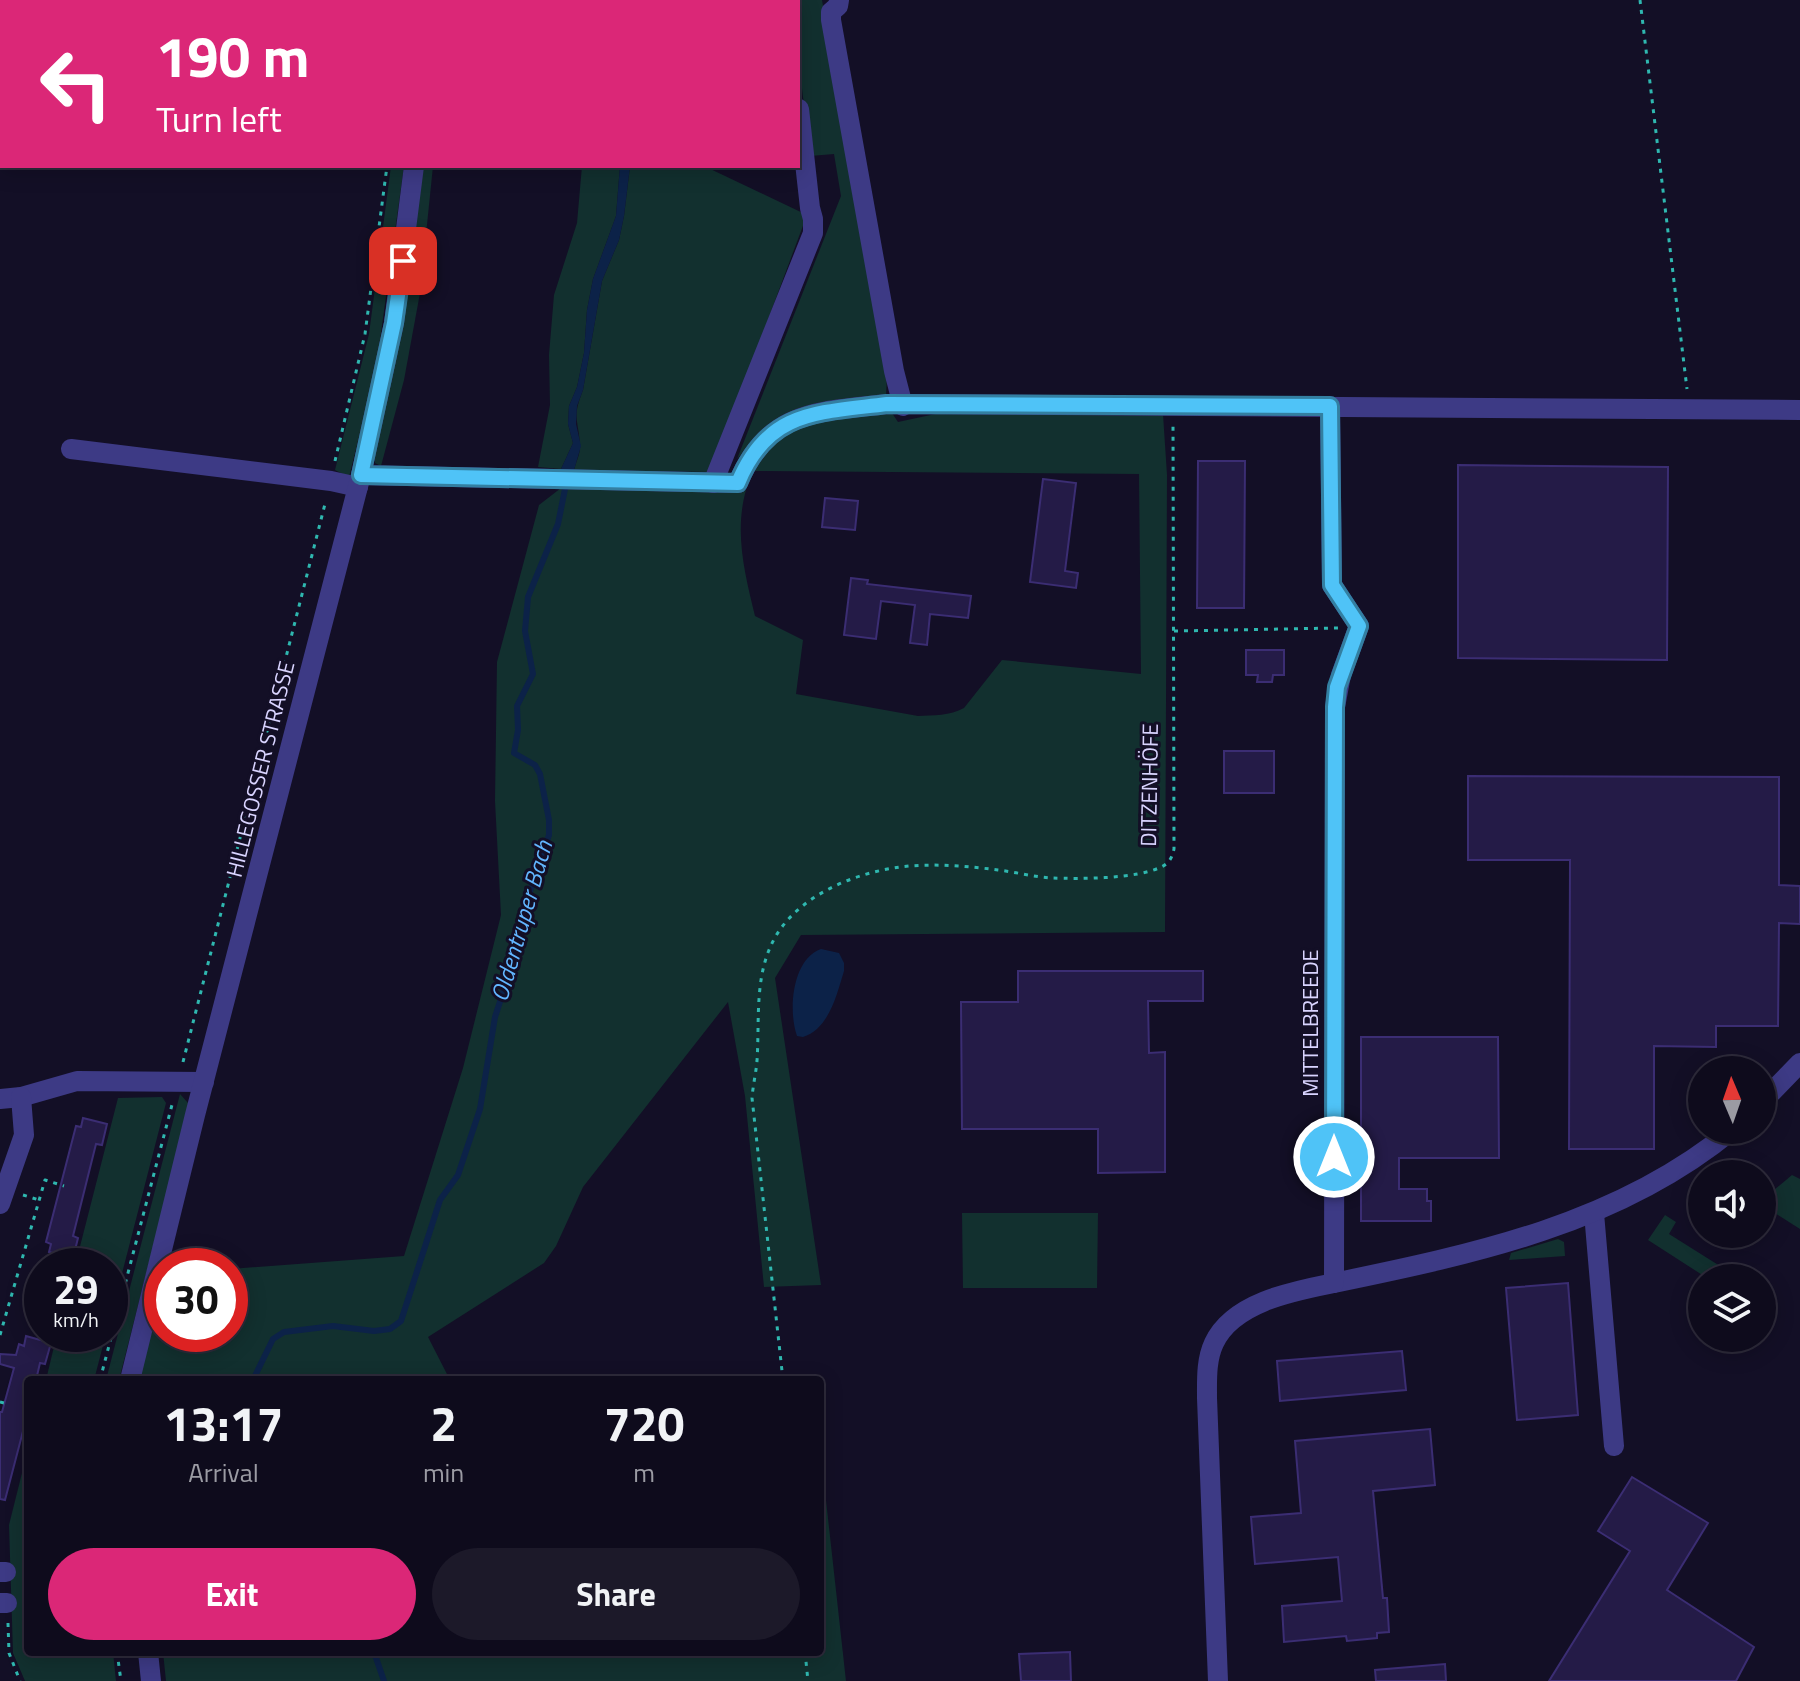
<!DOCTYPE html>
<meta charset="utf-8">
<style>
:root{--surface:#0e0b1c;--page:#1c1929;--text:#f1f3f6;--muted:#9b9ba3;--line:#2e2b3b;--accent:#db2777}
body{margin:0;font-family:"Titillium Web",sans-serif;background:var(--page);color:var(--text);height:100vh;display:flex;flex-direction:column;font-size:30px;white-space:nowrap}
*{box-sizing:border-box;margin:0}
p{font-size:26px;color:var(--muted)}
.icon{flex:none;width:44px;height:44px;fill:none;stroke:currentColor;stroke-width:2;stroke-linecap:round;stroke-linejoin:round}
.map{position:relative;flex:1;overflow:hidden}
.sheet{position:absolute;left:24px;top:1376px;width:800px;height:280px;display:flex;flex-direction:column;background:var(--surface);border-radius:8px;box-shadow:0 4px 20px #0003,0 0 0 2px var(--line)}
.sheet>*{flex:none}
.banner{position:absolute;left:0px;top:0px;width:800px;height:168px;box-shadow:0 4px 20px #0003,0 0 0 2px var(--line);background:#db2777;color:#fff;overflow:hidden}
.needle{width:52px;rotate:358deg}
.controls{position:absolute;left:1688px;top:1056px;display:grid;gap:16px}
.controls a{display:grid;place-items:center;width:88px;height:88px;border-radius:50%;background:var(--surface);box-shadow:0 4px 20px #0003,0 0 0 2px var(--line);font-size:40px}
.speed{position:absolute;left:24px;top:1248px;display:flex;gap:16px;font-size:40px;font-weight:700;text-align:center}
.speed>*{display:grid;place-content:center;width:104px;height:104px;border-radius:50%;background:var(--surface);box-shadow:0 4px 20px #0003,0 0 0 2px var(--line);line-height:1}
.speed small{font-size:20px;font-weight:400}
.speed .limit{border:12px solid #d22;background:#fff;color:#111}
.pin{position:absolute;display:grid;place-items:center;width:68px;height:68px;color:#fff;margin:-34px;border-radius:16px;box-shadow:0 4px 12px #0006}
.me{position:absolute;width:88px;margin:-44px;rotate:0deg;stroke-linejoin:round;filter:drop-shadow(0 0 6px #0008)}
.turn{display:flex;align-items:center;gap:28px;height:168px;padding:0 24px;font-size:36px}
.turn .icon{width:104px;height:104px;stroke-width:2.5}
.turn b{display:block;font-size:56px;line-height:68px}
.eta{display:flex;justify-content:space-evenly;align-items:center;height:136px;text-align:center}
.eta b{font-size:48px;font-weight:700;line-height:56px}
.primary-button{display:flex;gap:16px;margin-top:auto;padding:16px 24px}
.primary-button a{flex:1;height:92px;border-radius:48px;background:var(--accent);color:#fff;font-size:32px;font-weight:700;line-height:92px;text-align:center}
.primary-button a+a{background:var(--page);color:var(--text)}
.map>svg:first-child{display:block}
.green{fill:#12302f}
.water{fill:#0c2248}
.lines{fill:none;stroke-linecap:round;stroke-linejoin:round}
.stream{stroke:#0c2248;stroke-width:6}
.building{fill:#241b47;stroke:#3b2d73;stroke-width:2}
.path{stroke:#2fb8b0;stroke-width:3;stroke-dasharray:4 6;stroke-linecap:butt}
.minor{stroke:#3d3a85;stroke-width:20}
.route-casing{stroke:#337fa1;stroke-width:20}
.route{stroke:#4fc3f7;stroke-width:14}
.labels{text-anchor:middle;stroke-width:6;stroke-linejoin:round;paint-order:stroke}
.street-label{font-size:22px;fill:#d9d4ff;stroke:#130f26}
.water-label{font-size:24px;font-style:italic;fill:#62b6ff;stroke:#130f26}
</style>
<div class="map">
<svg width="1800" height="1681" viewBox="0 0 1800 1681">
<rect width="100%" height="100%" fill="#130f26"/>
<g class="green">
<path d="M 797,0 L 822,0 L 887,376 L 886,396 L 769,426 L 737,459 L 841,196 L 834,154 L 810,156 L 798,55 Z"/>
<path d="M 391,166 L 404,166 L 376,369 L 349,477 L 335,470 L 369,334 Z"/>
<path d="M 422,166 L 433,166 L 420,293 L 404,380 L 381,466 L 375,463 L 374,453 Z"/>
<path d="M 582,166 L 620,166 L 616,216 L 593,279 L 587,310 L 584,353 L 577,387 L 569,406 L 568,424 L 573,443 L 561,469 L 538,467 L 550,405 L 549,355 L 554,295 L 577,223 Z"/>
<path d="M 630,166 L 704,166 L 807,215 L 711,472 L 574,470 C 576,462 581,452 580,444 C 578,418 572,418 583,390 L 602,281 L 619,240 L 624,216 Z"/>
<path d="M 890,410 L 898,422 L 940,413 L 1163,414 L 1167,475 L 1165,932 L 801,935 L 775,978 L 821,1285 L 764,1287 L 745,1096 L 728,1002 L 583,1187 L 556,1246 L 544,1263 L 428,1337 L 450,1380 L 139,1380 L 139,1369 L 162,1304 L 162,1334 L 230,1334 L 230,1269 L 404,1256 L 463,1068 L 501,915 L 495,801 L 497,662 L 539,505 L 561,488 L 746,490 C 734,533 745,574 755,616 L 803,640 L 796,694 L 918,716 C 933,715 950,716 964,708 L 1002,660 L 1141,674 L 1139,474 L 754,471 L 774,439 L 799,427 Z"/>
<path d="M 180,1094 L 188,1103 L 188,1109 L 119,1380 L 106,1380 Z"/>
<path d="M 162,1097 L 166,1103 L 110,1320 L 110,1266 L 75,1266 L 118,1098 Z"/>
<path d="M 1792,1175 L 1800,1179 L 1800,1229 L 1762,1205 L 1762,1200 Z"/>
<path d="M 962,1213 L 1098,1213 L 1097,1288 L 963,1288 Z"/>
<path d="M 1665,1215 L 1676,1222 L 1669,1234 L 1739,1278 L 1707,1278 L 1648,1240 Z"/>
<path d="M 1558,1239 L 1564,1242 L 1565,1256 L 1509,1260 L 1511,1253 Z"/>
<path d="M 57,1334 L 106,1334 L 94,1380 L 46,1380 Z"/>
<path d="M 820,1446 L 846,1681 L 166,1681 L 163,1652 L 820,1652 Z"/>
<path d="M 28,1449 L 28,1652 L 113,1652 L 116,1681 L 25,1681 L 13,1653 L 9,1525 Z"/>
</g>
<g class="water">
<path d="M 620,166 L 630,166 L 624,216 L 619,240 L 602,281 L 583,390 L 577,406 L 576,424 L 581,446 L 574,470 L 561,469 L 573,443 L 568,424 L 569,406 L 577,387 L 584,353 L 587,310 L 593,279 L 616,216 Z"/>
<path d="M 821,949 L 839,953 L 844,963 L 844,971 C 837,994 829,1029 803,1037 L 797,1036 C 788,1011 792,959 821,949 Z"/>
</g>
<g class="lines">
<g class="stream">
<path d="M 76,2 L 83,0"/>
<path d="M 0,47 L 2,47"/>
<path d="M 253,1380 L 273,1339 L 284,1332 L 333,1326 L 374,1331 L 390,1329 L 401,1321 L 440,1200 L 458,1175 L 480,1109 L 495,1017 L 511,968 L 520,921 L 549,835 L 549,820 L 540,774 L 535,765 L 514,753 L 518,730 L 517,706 L 533,674 L 525,631 L 528,597 L 558,524 L 566,484"/>
<path d="M 374,1652 L 384,1681"/>
</g>
</g>
<g class="building">
<path d="M 1198,461 L 1245,461 L 1244,608 L 1197,608 Z"/>
<path d="M 1458,465 L 1668,467 L 1667,660 L 1458,658 Z"/>
<path d="M 1043,479 L 1076,483 L 1065,571 L 1078,573 L 1076,588 L 1030,582 Z"/>
<path d="M 825,498 L 858,501 L 855,530 L 822,527 Z"/>
<path d="M 851,578 L 868,580 L 867,584 L 971,596 L 968,618 L 930,614 L 927,645 L 910,643 L 915,605 L 881,601 L 876,639 L 844,635 Z"/>
<path d="M 1246,650 L 1284,650 L 1284,675 L 1273,675 L 1272,682 L 1257,682 L 1258,675 L 1246,675 Z"/>
<rect x="1224" y="751" width="50" height="42"/>
<path d="M 1468,776 L 1779,777 L 1779,885 L 1800,886 L 1800,924 L 1779,923 L 1778,1026 L 1716,1026 L 1716,1047 L 1654,1046 L 1654,1149 L 1569,1149 L 1570,860 L 1468,860 Z"/>
<path d="M 1018,971 L 1203,971 L 1203,1001 L 1148,1001 L 1149,1053 L 1165,1052 L 1165,1172 L 1098,1173 L 1098,1129 L 962,1129 L 961,1002 L 1018,1002 Z"/>
<path d="M 1361,1037 L 1498,1037 L 1499,1158 L 1399,1158 L 1399,1189 L 1427,1189 L 1427,1201 L 1431,1201 L 1431,1221 L 1361,1221 Z"/>
<path d="M 83,1118 L 107,1124 L 102,1145 L 96,1144 L 73,1236 L 78,1238 L 73,1258 L 49,1252 L 51,1244 L 46,1242 L 76,1126 L 81,1127 Z"/>
<path d="M 1568,1283 L 1578,1415 L 1517,1420 L 1506,1288 Z"/>
<path d="M 26,1336 L 51,1343 L 45,1364 L 40,1363 L 36,1380 L 28,1380 L 28,1412 L 5,1500 L 0,1499 L 0,1412 L 2,1412 L 14,1368 L 0,1364 L 0,1354 L 16,1355 L 19,1344 L 24,1346 Z"/>
<path d="M 1402,1351 L 1406,1390 L 1280,1401 L 1277,1361 Z"/>
<path d="M 1430,1429 L 1435,1485 L 1373,1491 L 1383,1598 L 1387,1598 L 1389,1632 L 1377,1633 L 1377,1638 L 1347,1641 L 1346,1636 L 1284,1642 L 1282,1606 L 1342,1601 L 1338,1557 L 1255,1564 L 1251,1517 L 1301,1513 L 1295,1441 Z"/>
<path d="M 1632,1477 L 1708,1523 L 1667,1590 L 1754,1647 L 1736,1681 L 1549,1681 L 1630,1551 L 1598,1531 Z"/>
<path d="M 1070,1652 L 1071,1681 L 1021,1681 L 1019,1654 Z"/>
<path d="M 1445,1664 L 1446,1681 L 1376,1681 L 1375,1670 Z"/>
</g>
<g class="lines">
<g class="path">
<path d="M 403,0 L 403,2"/>
<path d="M 1640,0 L 1687,389"/>
<path d="M 22,2 L 27,0"/>
<path d="M 792,2 L 792,0"/>
<path d="M 0,11 L 2,10"/>
<path d="M 335,461 L 365,334 L 387,166"/>
<path d="M 1174,631 L 1338,628"/>
<path d="M 183,1062 L 326,500"/>
<path d="M 23,1195 L 39,1200"/>
<path d="M 0,1335 L 45,1180 L 64,1186"/>
<path d="M 100,1380 L 173,1101"/>
<path d="M 783,1380 L 752,1098 C 753,1085 756,1073 757,1061 C 760,1017 753,970 779,931 C 805,893 856,873 900,867 C 932,863 967,866 998,870 C 1016,872 1034,877 1052,878 C 1080,879 1137,879 1161,867 C 1170,863 1172,857 1174,849 L 1173,423"/>
<path d="M 0,1402 L 8,1404"/>
<path d="M 8,1623 L 9,1653 L 20,1681"/>
<path d="M 117,1652 L 121,1681"/>
<path d="M 805,1652 L 808,1681"/>
</g>
<g class="minor">
<path d="M 425,0 L 426,2"/>
<path d="M 839,0 L 838,6 L 831,12 L 831,20 L 894,371 L 903,406"/>
<path d="M 71,449 L 331,481 L 358,487"/>
<path d="M 361,475 L 738,483 C 768,410 817,412 887,404 L 1800,410"/>
<path d="M 713,483 L 813,233 L 813,219 L 810,208 L 799,109"/>
<path d="M 0,1099 L 21,1097 L 77,1081 L 204,1082"/>
<path d="M 1762,1102 L 1800,1063"/>
<path d="M 0,1204 L 24,1135 L 21,1097"/>
<path d="M 1594,1213 L 1614,1446"/>
<path d="M 1334,1283 C 1474,1254 1618,1224 1732,1130"/>
<path d="M 130,1380 L 195,1115 L 361,475 L 394,323 L 414,166"/>
<path d="M 0,1572 L 6,1572"/>
<path d="M 0,1603 L 7,1603"/>
<path d="M 148,1652 L 151,1681"/>
<path d="M 1218,1681 L 1207,1398 C 1207,1380 1206,1360 1214,1343 C 1233,1302 1294,1291 1334,1283 L 1335,707 L 1341,675 L 1359,626 L 1332,585 L 1330,406"/>
</g>
</g>
<g class="lines">
<defs>
<path id="route" d="M 403,261 L 394,323 L 361,475 L 738,483 C 768,410 817,413 887,404 L 1330,406 L 1332,585 L 1359,626 L 1337,687 L 1335,707 L 1334,1157"/>
</defs>
<use href="#route" class="route-casing"/>
<use href="#route" class="route"/>
</g>
<g class="labels">
<g class="street-label">
<text transform="translate(260 769) rotate(-76)" y="8">HILLEGOSSER STRASSE</text>
<text transform="translate(1149 785) rotate(-89)" y="8">DITZENHÖFE</text>
<text transform="translate(1310 1023) rotate(-90)" y="8">MITTELBREEDE</text>
</g>
<g class="water-label">
<text transform="translate(522 921) rotate(-74)" y="8">Oldentruper Bach</text>
</g>
</g>
</svg>
<div class="controls">
<a><svg class="needle" viewBox="-14 -14 28 28"><path d="M0-13l5 13h-10z" fill="#e53935"/><path d="M0 13l5-13h-10z" fill="#9b9ba3"/></svg></a>
<a><svg class="icon" aria-label="sound" viewBox="0 0 24 24"><path d="M4 9h4l5-4v14l-5-4H4zM17 9q2 3 0 6"/></svg></a>
<a><svg class="icon" aria-label="layers" viewBox="0 0 24 24"><path d="M12 4l9 5-9 5-9-5zM3 14l9 5 9-5"/></svg></a>
</div>
<div class="speed"><div>29<small>km/h</small></div><div class="limit">30</div></div>
<div class="pin" style="left:403px;top:261px;background:#d93025"><svg class="icon" aria-label="arrive" viewBox="0 0 24 24"><path d="M6 21V4h12l-3 4 3 4H6"/></svg></div>
<svg class="me" style="left:1334px;top:1157px" viewBox="-20 -20 40 40"><circle r="17" fill="#4fc3f7" stroke="#fff" stroke-width="3"/><path d="M0-11L8 9 0 5-8 9z" fill="#fff"/></svg>
<div class="banner">
<div class="turn"><svg class="icon" aria-label="left" viewBox="0 0 24 24"><path d="M17 20v-9H6M10 6l-5 5 5 5"/></svg><div><b>190 m</b>Turn left</div></div>
</div>
<section class="sheet">
<div class="eta">
<div><b>13:17</b><p>Arrival</p></div>
<div><b>2</b><p>min</p></div>
<div><b>720</b><p>m</p></div>
</div>
<div class="primary-button"><a>Exit</a><a>Share</a></div>
</section>
</div>
